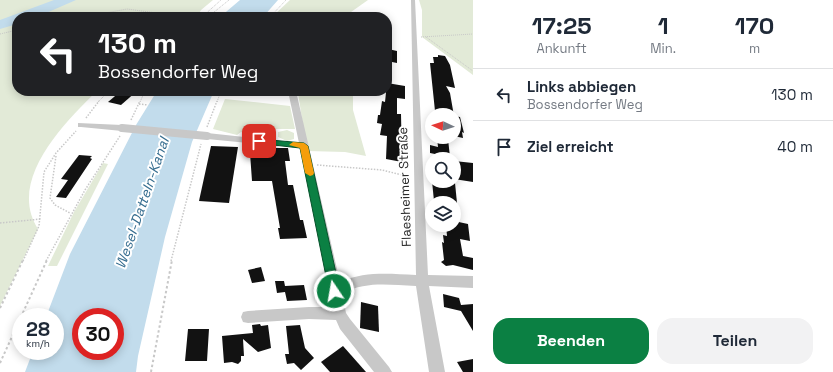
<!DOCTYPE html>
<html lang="de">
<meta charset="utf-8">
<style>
:root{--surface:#fff;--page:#f2f2f3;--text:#1f2937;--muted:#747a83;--line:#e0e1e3;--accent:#0b8043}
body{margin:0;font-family:"Space Grotesk",sans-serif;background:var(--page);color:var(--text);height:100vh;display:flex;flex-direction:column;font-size:15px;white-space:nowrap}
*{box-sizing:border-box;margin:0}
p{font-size:13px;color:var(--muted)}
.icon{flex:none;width:22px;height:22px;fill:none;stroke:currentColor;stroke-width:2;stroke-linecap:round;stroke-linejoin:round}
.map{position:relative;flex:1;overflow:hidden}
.side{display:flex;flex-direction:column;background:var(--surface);width:360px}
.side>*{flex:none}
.banner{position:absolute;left:12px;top:12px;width:380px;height:84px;border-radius:16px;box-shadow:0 2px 10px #0003;background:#202124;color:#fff;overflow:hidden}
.needle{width:26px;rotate:274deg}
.buttons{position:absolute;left:425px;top:108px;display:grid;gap:8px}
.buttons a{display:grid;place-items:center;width:36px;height:36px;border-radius:50%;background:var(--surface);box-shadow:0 2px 10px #0003;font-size:20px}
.speed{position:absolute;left:12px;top:308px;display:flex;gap:8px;font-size:20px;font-weight:700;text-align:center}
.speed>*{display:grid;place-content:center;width:52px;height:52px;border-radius:50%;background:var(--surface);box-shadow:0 2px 10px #0003;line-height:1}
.speed small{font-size:10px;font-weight:400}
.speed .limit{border:6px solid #d22;background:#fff;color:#111}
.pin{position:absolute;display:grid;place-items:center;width:34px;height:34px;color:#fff;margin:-17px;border-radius:8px;box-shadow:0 2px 6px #0006}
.me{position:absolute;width:44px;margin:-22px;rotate:348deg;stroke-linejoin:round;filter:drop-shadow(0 0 3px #0008)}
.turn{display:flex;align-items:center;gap:14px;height:84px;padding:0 20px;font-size:18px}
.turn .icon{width:52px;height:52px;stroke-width:2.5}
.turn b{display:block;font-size:28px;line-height:34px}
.eta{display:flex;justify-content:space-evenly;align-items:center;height:68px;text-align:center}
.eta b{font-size:24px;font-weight:600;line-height:28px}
.cta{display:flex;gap:8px;margin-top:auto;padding:8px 20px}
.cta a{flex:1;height:46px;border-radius:16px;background:var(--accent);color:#fff;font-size:16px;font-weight:600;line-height:46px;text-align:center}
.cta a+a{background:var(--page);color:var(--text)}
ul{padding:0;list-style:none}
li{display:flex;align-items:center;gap:12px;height:52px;padding:0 20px;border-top:1px solid var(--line)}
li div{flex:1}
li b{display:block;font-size:15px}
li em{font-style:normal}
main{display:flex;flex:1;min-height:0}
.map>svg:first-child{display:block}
.green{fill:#e2ead7}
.water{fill:#c2dcec;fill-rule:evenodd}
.building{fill:#121212}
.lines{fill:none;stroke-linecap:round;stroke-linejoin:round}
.path-far2{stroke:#c8c8c8;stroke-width:1;stroke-dasharray:1 1;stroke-linecap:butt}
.path-far1{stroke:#c8c8c8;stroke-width:1.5;stroke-dasharray:1.5 1.5;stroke-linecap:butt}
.path{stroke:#c8c8c8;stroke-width:2;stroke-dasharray:2.5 2.5;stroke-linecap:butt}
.street{fill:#c8c8c8;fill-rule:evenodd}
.street-bridge{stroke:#c8c8c8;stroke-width:8}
.route{fill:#0b8043;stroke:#07532c}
.slow{fill:#f59e0b}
.labels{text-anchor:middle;stroke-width:4;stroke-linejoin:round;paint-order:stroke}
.street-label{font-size:13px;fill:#2b2b2b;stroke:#fff}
.water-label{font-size:14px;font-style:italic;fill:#376e90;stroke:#fff}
</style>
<main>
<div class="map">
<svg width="473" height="372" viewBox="0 0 473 372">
<rect width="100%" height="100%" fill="#fff"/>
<g class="green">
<path d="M 0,0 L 213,0 L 201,10 L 197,17 L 17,17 L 17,91 L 97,91 C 63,124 7,181 38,229 L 0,306 Z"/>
<path d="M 290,0 L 368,0 L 351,12 L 352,17 L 272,17 Z"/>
<path d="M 419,0 L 473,0 L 473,75 L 422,37 L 422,10 Z"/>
<path d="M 296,91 L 353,91 L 353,110 L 366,156 L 345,152 L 307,151 L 298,93 Z"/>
<path d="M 225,99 L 290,106 L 295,129 L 271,129 L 271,140 L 257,138 L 241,132 L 237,135 L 213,129 Z"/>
<path d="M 287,130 L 294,133 L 294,139 L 287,141 L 278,137 L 278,132 Z"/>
<path d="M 103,163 L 108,164 L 57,266 L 48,266 L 74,212 Z"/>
</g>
<g class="water">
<path d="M 54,0 L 76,0 L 37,17 L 17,17 L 17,24 L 0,29 L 0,20 Z"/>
<path d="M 240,0 L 278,0 L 263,17 L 220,17 Z"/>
<path d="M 157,91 L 214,91 L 192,142 L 165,237 L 138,356 L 136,372 L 25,372 L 33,351 L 55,351 L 55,317 L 46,317 L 70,254 L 136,125 ZM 81,317 L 115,317 L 115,351 L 81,351 Z"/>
</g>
<g class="building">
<path d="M 388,49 L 397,51 L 397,63 L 387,61 Z"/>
<path d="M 438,55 L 445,56 L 450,65 L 455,88 L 446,86 L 450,93 L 454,116 L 435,111 L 430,63 L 434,63 L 433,57 L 438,57 Z"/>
<path d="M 387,83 L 405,86 L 405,99 L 397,98 L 397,114 L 401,114 L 402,162 L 386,159 L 387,136 L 380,135 L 382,124 L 377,123 L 378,115 L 380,115 L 382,101 L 385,102 Z"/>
<path d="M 121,91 L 137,91 L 121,105 L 108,102 Z"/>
<path d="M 454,116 L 460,117 L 464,133 L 462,132 L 463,138 L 454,136 Z"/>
<path d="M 437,137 L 448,139 L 450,157 L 430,153 L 430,145 L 438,147 Z"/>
<path d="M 211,146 L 238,147 L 229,203 L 199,201 Z"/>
<path d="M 263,148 L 288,148 L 290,161 L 285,161 L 288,185 L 293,185 L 300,220 L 303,220 L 307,238 L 280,239 L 278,228 L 280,228 L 272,181 L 252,181 L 250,153 L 264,153 Z"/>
<path d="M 79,155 L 92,156 L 90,158 L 92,159 L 66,198 L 56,197 L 68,180 L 61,179 Z"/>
<path d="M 454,161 L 473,163 L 473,182 L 454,179 Z"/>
<path d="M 432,181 L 455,183 L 457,203 L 438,203 L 434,201 Z"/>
<path d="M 454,221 L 468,224 L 470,241 L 460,239 L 463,256 L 473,258 L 473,270 L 453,265 L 446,266 L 441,262 L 444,260 L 442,242 L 444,243 L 443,235 L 447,236 L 446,225 L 454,225 Z"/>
<path d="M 261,267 L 265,281 L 252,283 L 248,270 Z"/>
<path d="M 275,281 L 284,281 L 285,286 L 304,285 L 307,300 L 287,301 L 285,292 L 277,293 Z"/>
<path d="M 443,294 L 459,298 L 461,305 L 473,304 L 473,331 L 461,311 L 444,307 Z"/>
<path d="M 361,302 L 378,306 L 379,332 L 360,328 Z"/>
<path d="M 260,324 L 261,326 L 268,325 L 271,348 L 258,352 L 243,339 L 244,356 L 241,356 L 241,361 L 238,364 L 232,362 L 224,363 L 222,336 L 253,333 L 252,325 Z"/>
<path d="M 300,325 L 305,348 L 314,358 L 301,370 L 294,363 L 287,364 L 285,354 L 289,354 L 286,326 Z"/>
<path d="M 188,329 L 209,329 L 207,361 L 185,361 Z"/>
<path d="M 343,346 L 366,372 L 330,372 L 321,362 Z"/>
<path d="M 473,359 L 473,372 L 463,372 L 457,362 Z"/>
</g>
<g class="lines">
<g class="path-far2">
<path d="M 84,17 L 127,9 L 185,17"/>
<path d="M 202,17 L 221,0"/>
<path d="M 208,17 L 229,0"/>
<path d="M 270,17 L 286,0"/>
<path d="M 0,34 L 17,30"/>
<path d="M 421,37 L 473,34"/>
<path d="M 426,37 L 473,71"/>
<path d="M 98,102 L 109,91"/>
<path d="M 140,102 L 145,91"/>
<path d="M 217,102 L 221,91"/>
</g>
<g class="path-far1">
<path d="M 139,104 L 148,105"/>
<path d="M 86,118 L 99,101"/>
<path d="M 131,120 L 140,101"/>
<path d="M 207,127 L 217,101"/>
<path d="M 56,156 L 50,198 L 55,205 L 70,213"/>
<path d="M 317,165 L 382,170 L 410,177"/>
<path d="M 0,223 L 41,219"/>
<path d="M 23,261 L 39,226 L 44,172 L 56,153 L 76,131"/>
<path d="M 46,261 L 85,190 L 120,136"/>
<path d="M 171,261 L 201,144"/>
</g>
<g class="path">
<path d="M 0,308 L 23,260"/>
<path d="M 0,363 L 47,260"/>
<path d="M 151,372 L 172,260"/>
</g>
<g class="street">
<path d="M 411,0 L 415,0 L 428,275 L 473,276 L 473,288 L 429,286 L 445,372 L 429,372 L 416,286 C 388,285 368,281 342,293 L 346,313 L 350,319 L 389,367 L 392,372 L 374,372 L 340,329 L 336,320 L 309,319 L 248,323 L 243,322 L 241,317 L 243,312 L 248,311 L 309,307 L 332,307 L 300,148 L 207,139 L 203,136 L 207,133 L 299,143 L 288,91 L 296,91 L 340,282 C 366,271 388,274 416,275 Z"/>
<path d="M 78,123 L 122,125 L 126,128 L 122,131 L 81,127 L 78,127 Z"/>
</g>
<path class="street-bridge" d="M 122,128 L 207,136"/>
</g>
<path class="route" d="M 259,139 L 304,143 L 308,146 L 340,291 L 339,295 L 334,296 L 330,295 L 329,291 L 300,148 L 256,143 L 256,140 Z"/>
<path class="slow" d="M 293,142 L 304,143 L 308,146 L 314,173 L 313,175 L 310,176 L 305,173 L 300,148 L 289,145 Z"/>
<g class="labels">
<g class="street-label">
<text transform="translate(404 187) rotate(-92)" y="5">Flaesheimer Straße</text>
</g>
<g class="water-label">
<text transform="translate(142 203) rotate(-71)" y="5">Wesel-Datteln-Kanal</text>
</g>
</g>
</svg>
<div class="buttons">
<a><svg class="needle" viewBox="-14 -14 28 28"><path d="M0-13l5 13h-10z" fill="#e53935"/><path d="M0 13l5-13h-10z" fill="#747a83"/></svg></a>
<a><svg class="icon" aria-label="search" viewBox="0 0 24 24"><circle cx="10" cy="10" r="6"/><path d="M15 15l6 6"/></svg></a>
<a><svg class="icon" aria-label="layers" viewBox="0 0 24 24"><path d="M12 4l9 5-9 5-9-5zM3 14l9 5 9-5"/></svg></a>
</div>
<div class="speed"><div>28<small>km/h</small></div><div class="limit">30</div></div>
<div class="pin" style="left:259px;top:141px;background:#d93025"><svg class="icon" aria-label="arrive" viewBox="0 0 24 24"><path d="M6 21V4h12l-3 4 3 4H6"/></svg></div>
<svg class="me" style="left:334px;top:291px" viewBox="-20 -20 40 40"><circle r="17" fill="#0b8043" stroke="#fff" stroke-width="3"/><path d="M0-11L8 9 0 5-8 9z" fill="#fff"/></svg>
<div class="banner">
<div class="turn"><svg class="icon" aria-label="left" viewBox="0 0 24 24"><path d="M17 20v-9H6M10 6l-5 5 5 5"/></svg><div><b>130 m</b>Bossendorfer Weg</div></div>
</div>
</div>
<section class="side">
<div class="eta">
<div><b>17:25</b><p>Ankunft</p></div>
<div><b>1</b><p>Min.</p></div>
<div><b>170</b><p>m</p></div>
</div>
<ul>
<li><svg class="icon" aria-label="left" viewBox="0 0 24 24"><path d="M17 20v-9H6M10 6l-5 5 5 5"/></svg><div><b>Links abbiegen</b><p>Bossendorfer Weg</p></div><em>130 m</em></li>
<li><svg class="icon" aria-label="arrive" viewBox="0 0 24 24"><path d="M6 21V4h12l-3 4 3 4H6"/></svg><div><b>Ziel erreicht</b></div><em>40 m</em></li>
</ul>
<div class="cta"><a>Beenden</a><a>Teilen</a></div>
</section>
</main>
